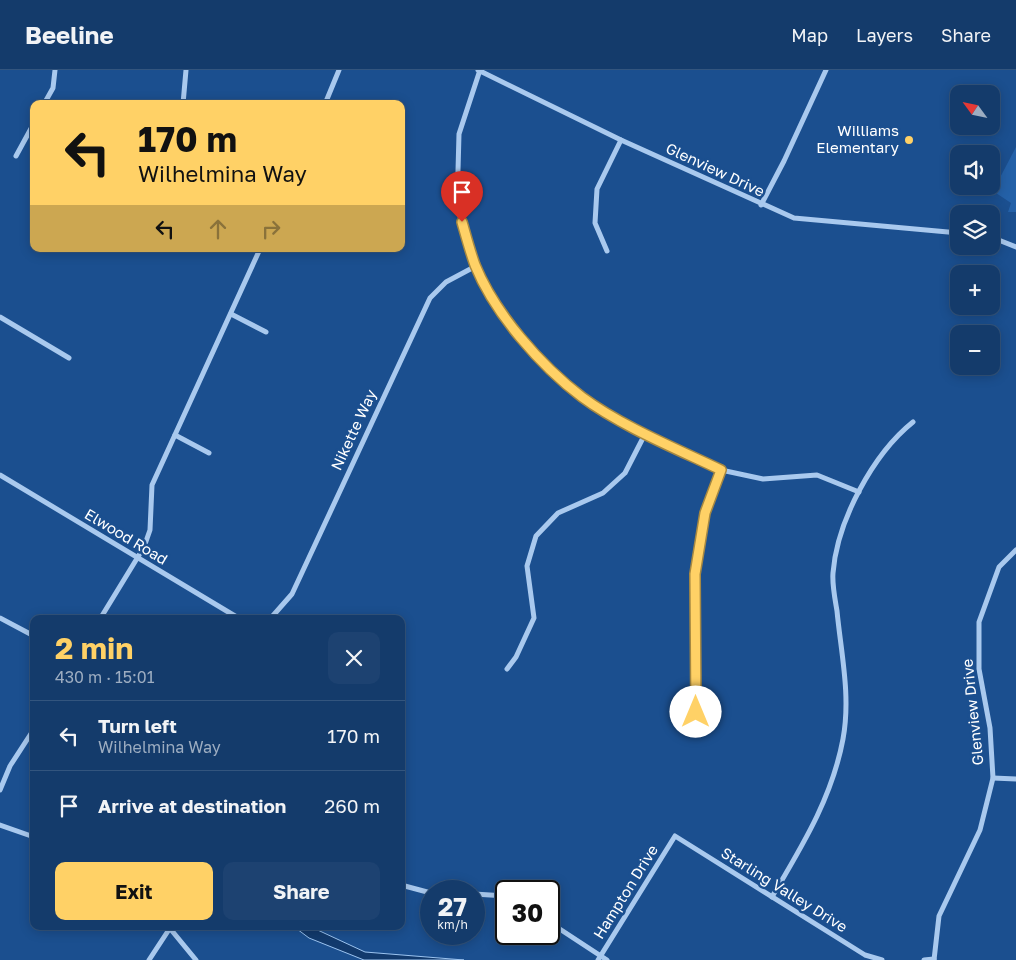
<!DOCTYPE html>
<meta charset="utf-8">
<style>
:root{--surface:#143b6b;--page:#1d4271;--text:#f1f3f6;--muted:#9dadc1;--line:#33557e;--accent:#ffd166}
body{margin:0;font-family:"Golos Text",sans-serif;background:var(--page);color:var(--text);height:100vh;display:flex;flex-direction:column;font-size:19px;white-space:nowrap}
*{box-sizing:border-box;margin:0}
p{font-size:16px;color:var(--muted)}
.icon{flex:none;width:28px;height:28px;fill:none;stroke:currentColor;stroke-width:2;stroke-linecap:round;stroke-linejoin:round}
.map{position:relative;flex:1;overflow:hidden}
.drawer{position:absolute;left:30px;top:545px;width:375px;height:315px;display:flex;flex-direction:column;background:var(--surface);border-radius:10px;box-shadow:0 2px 12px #0003,0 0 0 1px var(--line)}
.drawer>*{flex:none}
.guide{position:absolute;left:30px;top:30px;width:375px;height:152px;border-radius:10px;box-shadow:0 2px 12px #0003,0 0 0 1px var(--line);background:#ffd166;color:#111;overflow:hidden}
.needle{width:32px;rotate:303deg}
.buttons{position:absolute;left:950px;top:15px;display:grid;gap:10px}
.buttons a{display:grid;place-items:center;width:50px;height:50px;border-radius:10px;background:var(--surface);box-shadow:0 2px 12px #0003,0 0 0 1px var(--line);font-size:25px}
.speed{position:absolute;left:420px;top:810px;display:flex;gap:10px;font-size:25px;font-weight:700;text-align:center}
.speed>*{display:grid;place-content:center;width:65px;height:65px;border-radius:50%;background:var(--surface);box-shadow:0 2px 12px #0003,0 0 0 1px var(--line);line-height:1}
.speed small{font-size:12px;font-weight:400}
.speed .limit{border:2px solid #111;border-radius:8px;background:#fff;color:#111}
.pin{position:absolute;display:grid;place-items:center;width:42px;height:42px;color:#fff;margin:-51px -21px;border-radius:50% 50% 50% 0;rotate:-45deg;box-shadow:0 0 5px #0007}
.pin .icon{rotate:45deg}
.me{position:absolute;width:55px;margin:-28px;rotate:0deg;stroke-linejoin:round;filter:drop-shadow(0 0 4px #0008)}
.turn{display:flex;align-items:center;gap:18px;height:105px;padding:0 25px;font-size:22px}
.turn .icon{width:65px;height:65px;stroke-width:2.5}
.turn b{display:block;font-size:35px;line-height:42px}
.lanes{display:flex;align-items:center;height:48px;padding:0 25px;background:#0003;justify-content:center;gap:25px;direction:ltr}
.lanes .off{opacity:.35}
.round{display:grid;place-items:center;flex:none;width:52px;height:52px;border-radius:10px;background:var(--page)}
.head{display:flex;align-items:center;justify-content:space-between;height:85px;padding:0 25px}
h1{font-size:30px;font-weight:700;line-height:38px;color:var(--accent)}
.primary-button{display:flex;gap:10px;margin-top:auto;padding:10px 25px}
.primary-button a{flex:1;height:58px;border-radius:10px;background:var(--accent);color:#111;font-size:20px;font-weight:700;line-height:58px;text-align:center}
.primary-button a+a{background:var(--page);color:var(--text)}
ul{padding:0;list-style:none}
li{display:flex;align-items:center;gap:15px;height:70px;padding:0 25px;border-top:1px solid var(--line)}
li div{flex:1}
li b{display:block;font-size:19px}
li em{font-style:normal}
header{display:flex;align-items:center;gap:30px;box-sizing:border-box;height:70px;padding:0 25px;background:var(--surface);border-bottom:1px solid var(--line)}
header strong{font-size:24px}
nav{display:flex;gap:28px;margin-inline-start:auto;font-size:18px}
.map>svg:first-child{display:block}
.green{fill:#2461a8}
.water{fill:#123a6d;stroke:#9cc4f0}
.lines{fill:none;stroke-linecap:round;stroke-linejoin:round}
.street{stroke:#a9c9ee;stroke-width:5}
.route-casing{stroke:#a68842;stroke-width:12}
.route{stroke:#ffd166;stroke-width:9}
.poi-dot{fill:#ffd166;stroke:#1b4f8f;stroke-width:2}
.labels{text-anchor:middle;stroke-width:5;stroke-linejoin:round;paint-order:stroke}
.poi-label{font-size:15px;fill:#fff;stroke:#1b4f8f;text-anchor:end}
.street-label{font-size:15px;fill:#fff;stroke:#1b4f8f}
</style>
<header>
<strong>Beeline</strong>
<nav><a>Map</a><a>Layers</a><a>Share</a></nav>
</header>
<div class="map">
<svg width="1016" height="890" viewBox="0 0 1016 890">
<rect width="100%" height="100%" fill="#1b4f8f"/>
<path class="green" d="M 1016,77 L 1016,142 L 1008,142 L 1011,133 L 993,121 Z"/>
<path class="water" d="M 293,856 L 309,856 L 365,882 L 464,890 L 364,890 L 309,868 Z"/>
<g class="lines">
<g class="street">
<path d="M 478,0 L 621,70 L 794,148 L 959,163"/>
<path d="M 480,0 L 459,64 L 457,137 L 476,196 L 503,244 L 534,283 L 583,328 L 645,364 L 721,400 L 763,409 L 817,405 L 859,422"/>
<path d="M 44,34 L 53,18 L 55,0"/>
<path d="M 183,34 L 186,0"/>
<path d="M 325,34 L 339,0"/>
<path d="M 16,86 L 34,53"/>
<path d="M 761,135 L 784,91 L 826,0"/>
<path d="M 991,167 L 1016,177"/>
<path d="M 607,181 L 595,153 L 597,119 L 621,70"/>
<path d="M 231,244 L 266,262"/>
<path d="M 0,247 L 69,288"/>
<path d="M 175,365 L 209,383"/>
<path d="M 0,405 L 240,549"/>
<path d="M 0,548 L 34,566"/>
<path d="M 100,549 L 144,477 L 150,460 L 152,415 L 260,179"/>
<path d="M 270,549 L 292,524 L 430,228 L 446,212 L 476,196"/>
<path d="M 507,599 L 516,587 L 534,548 L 527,496 L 536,466 L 558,443 L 603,423 L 625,403 L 645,364"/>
<path d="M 696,642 L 695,503 L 705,443 L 721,400"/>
<path d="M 993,708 L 1016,709"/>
<path d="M 0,720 L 10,696 L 34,659"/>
<path d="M 0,755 L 34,767"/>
<path d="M 401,815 L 431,823"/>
<path d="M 474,824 L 506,826"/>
<path d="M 772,827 C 802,776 832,728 843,669 C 851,626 841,583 837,541 C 835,529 832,515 833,503 C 837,451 873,384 913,352"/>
<path d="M 549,852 L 607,890"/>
<path d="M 168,856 L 196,890"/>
<path d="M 149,890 L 170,858"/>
<path d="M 598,890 L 675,766 L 865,885 L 882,890"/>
<path d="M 924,890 L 934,889"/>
<path d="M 934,890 L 939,846 L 980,760 L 993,708 L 990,658 L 979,599 L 979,552 L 999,497 L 1016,480"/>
</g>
</g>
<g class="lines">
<defs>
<path id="route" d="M 462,152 C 466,166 470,181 475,195 C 495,244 541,296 582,327 C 621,356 677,379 721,400 L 705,443 L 695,504 L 696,642"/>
</defs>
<use href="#route" class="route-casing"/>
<use href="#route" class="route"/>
</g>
<circle class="poi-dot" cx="909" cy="70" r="5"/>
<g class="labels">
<g class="poi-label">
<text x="899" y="66">Williams<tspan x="899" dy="17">Elementary</tspan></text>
</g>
<g class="street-label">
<text transform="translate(715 100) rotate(25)" y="5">Glenview Drive</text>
<text transform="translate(354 360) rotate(-65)" y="5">Nikette Way</text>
<text transform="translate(126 467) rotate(31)" y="5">Elwood Road</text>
<text transform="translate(973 642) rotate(-96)" y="5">Glenview Drive</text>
<text transform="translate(784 820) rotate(32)" y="5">Starling Valley Drive</text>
<text transform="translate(626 822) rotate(-58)" y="5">Hampton Drive</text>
</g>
</g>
</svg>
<div class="buttons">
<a><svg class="needle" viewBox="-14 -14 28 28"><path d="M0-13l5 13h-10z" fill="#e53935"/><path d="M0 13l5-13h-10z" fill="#9dadc1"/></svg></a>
<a><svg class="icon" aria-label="sound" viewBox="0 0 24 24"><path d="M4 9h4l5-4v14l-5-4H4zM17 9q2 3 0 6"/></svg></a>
<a><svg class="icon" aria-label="layers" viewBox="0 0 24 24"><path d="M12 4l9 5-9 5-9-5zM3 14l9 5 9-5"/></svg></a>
<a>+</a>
<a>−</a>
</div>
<div class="speed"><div>27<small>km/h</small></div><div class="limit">30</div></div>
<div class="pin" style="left:462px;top:152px;background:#d93025"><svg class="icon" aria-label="arrive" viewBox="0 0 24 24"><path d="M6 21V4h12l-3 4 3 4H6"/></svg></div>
<svg class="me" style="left:696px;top:642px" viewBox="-20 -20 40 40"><circle r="19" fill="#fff"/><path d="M0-13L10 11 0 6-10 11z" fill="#ffd166"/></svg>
<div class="guide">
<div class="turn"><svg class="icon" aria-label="left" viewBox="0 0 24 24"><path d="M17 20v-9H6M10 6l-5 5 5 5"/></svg><div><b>170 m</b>Wilhelmina Way</div></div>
<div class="lanes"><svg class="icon" aria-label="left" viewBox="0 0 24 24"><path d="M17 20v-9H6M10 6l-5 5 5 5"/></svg><svg class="icon off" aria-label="ahead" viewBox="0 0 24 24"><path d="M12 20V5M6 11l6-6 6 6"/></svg><svg class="icon off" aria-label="right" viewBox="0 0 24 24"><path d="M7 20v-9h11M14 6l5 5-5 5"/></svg></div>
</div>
<section class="drawer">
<div class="head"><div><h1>2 min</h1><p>430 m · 15:01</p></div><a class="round"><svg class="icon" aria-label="close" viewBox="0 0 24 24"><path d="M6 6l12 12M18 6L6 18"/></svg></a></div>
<ul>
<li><svg class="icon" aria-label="left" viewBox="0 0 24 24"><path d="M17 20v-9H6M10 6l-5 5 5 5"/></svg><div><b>Turn left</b><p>Wilhelmina Way</p></div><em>170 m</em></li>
<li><svg class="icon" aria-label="arrive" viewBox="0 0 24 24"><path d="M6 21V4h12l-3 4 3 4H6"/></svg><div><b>Arrive at destination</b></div><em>260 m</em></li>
</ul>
<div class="primary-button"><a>Exit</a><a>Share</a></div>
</section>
</div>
